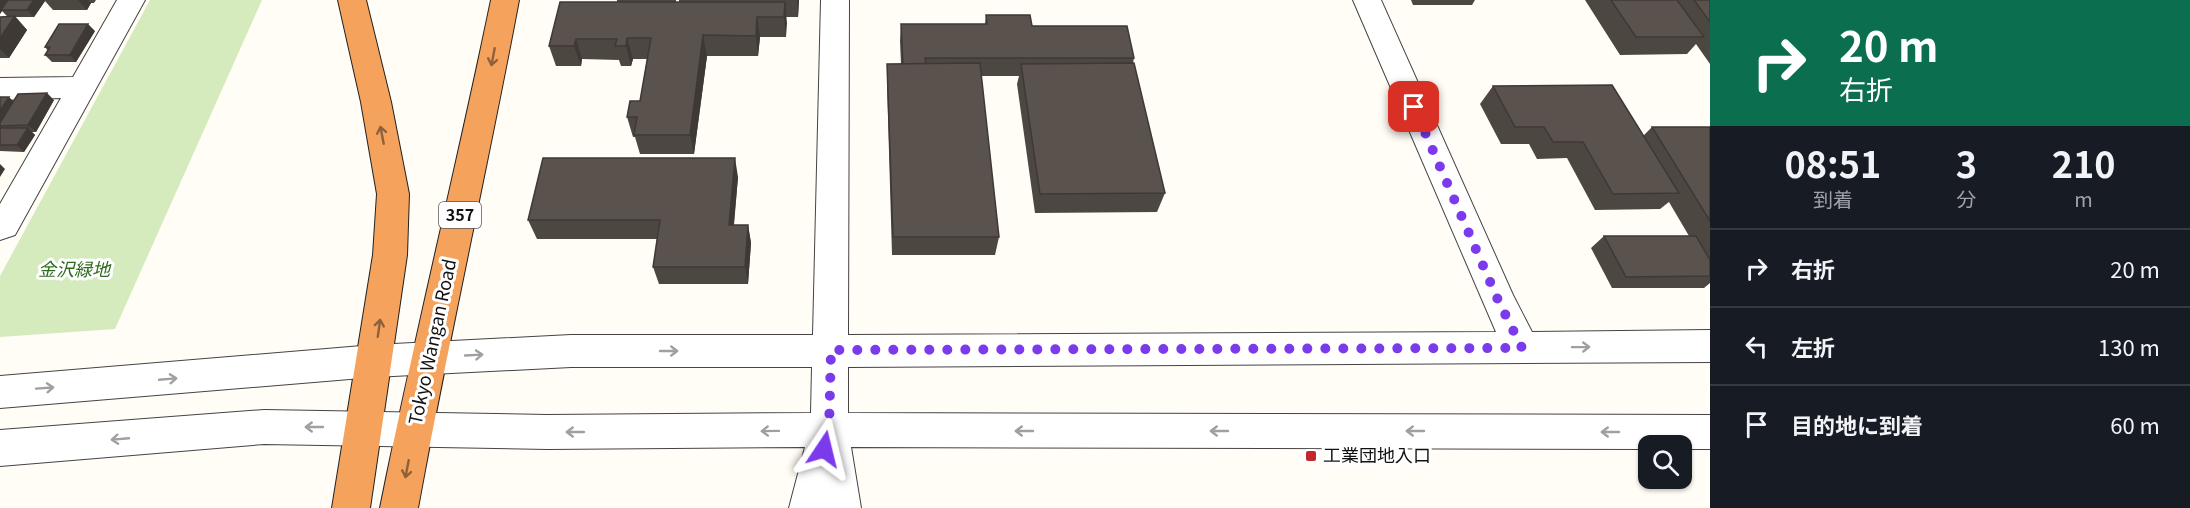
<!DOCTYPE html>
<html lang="ja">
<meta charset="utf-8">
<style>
:root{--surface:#171b24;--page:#20242c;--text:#f1f3f6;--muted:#9ea1a6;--line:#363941}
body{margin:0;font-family:Georgia,"Noto Sans JP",serif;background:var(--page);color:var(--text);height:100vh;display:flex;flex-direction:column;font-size:22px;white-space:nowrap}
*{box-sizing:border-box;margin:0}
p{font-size:20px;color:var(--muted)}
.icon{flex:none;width:33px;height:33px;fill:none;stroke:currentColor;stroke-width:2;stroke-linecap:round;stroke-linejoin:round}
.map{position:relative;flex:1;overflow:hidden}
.side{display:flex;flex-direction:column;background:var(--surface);width:480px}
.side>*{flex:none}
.hud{background:#0b6e4f;color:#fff;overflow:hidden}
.tools{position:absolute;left:1638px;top:435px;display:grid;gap:12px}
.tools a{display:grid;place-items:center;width:54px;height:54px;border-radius:12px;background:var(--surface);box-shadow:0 2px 4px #0004;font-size:30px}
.pin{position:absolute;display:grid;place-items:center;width:51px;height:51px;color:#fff;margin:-26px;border-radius:12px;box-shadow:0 3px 9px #0006}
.me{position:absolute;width:66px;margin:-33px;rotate:10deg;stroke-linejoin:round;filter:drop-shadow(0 0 4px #0008)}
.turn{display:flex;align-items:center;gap:21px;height:126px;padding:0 30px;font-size:27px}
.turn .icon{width:78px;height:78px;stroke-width:2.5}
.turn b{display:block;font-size:42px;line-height:51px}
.eta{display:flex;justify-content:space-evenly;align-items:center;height:102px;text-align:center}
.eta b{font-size:36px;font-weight:700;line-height:42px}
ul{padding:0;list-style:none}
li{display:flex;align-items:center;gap:18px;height:78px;padding:0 30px;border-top:2px solid var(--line)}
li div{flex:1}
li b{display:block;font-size:22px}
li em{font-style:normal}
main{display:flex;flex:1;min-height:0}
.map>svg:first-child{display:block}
.green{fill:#d5ebbd}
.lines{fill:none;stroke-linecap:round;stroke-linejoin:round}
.minor-casing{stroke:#444;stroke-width:2}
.highway-casing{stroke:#222;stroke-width:2}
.minor{fill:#fff;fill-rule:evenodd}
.highway{fill:#f5a25d;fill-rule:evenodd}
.wall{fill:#4d4742}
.shaded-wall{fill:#3f3936}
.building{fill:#5a524d;stroke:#3f3936;stroke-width:1.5}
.oneway{stroke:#8e613b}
.oneway2{stroke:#a0a0a0}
.route{stroke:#7c3aed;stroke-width:10;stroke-dasharray:0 18}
.poi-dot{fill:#c4262e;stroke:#fff;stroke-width:2}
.labels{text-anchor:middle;stroke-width:6;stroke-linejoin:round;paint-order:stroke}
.shield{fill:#fff;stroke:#585858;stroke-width:1.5}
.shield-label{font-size:16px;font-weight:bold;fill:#111}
.park-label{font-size:18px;font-style:italic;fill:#2f6b1f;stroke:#fff}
.street-label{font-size:18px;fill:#111;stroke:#fff}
.poi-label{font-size:18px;fill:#111;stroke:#fff;text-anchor:start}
</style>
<main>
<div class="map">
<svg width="1710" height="508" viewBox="0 0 1710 508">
<rect width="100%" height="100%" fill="#fffdf5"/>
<path class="green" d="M 150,0 L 262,0 L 115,329 L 0,337 L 0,276 Z"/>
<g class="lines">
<defs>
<g id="minor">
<path d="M 117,0 L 145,0 L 15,235 L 0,240 L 0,204 L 61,98 L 0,100 L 0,78 L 73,77 Z"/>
<path d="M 821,0 L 849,0 L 848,335 L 1496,332 L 1353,0 L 1381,0 L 1513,295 L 1532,332 L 1710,330 L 1710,362 L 848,367 L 848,413 L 1710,415 L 1710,449 L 1682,449 L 1682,446 L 1648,446 L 1648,449 L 851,447 L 861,508 L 789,508 L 805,447 L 548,449 L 264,444 L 0,466 L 0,430 L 264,410 L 548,415 L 811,413 L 812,367 L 571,367 L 374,377 L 0,408 L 0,376 L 374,345 L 571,335 L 813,335 Z"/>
</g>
<g id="highway">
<path d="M 338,0 L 366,0 L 391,102 L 409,194 L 407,255 L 370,508 L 332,508 L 373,255 L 377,194 L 361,102 Z"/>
<path d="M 491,0 L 519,0 C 487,170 449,338 418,508 L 380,508 C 414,338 456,170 491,0 Z"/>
</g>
</defs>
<use href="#minor" class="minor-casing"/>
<use href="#highway" class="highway-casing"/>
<use href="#minor" class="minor"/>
<use href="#highway" class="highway"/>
</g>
<g class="wall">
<path d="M 0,0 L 96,0 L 94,3 L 91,3 L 87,10 L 53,10 L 45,1 L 34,17 L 15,17 L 27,30 L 9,58 L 0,58 L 0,17 L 8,17 L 2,11 L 0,14 Z"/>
<path d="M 617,0 L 676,0 L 676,2 L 679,2 L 679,0 L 799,0 L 798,17 L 786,17 L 786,37 L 760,37 L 758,56 L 707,56 L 694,154 L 640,154 L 635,137 L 633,137 L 627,117 L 640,101 L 647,59 L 633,59 L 631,66 L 621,66 L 619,60 L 582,59 L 581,66 L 556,66 L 549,46 L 617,2 Z"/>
<path d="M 1411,0 L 1475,0 L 1472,5 L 1413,5 Z"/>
<path d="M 1585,0 L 1710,0 L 1710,64 L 1696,44 L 1687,54 L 1620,55 Z"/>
<path d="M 986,15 L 1032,26 L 1134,58 L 1133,63 L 1165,193 L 1157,212 L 1035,213 L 1017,84 L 1019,76 L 981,76 L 999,237 L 995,255 L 892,255 L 887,84 L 887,64 L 901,64 L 900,41 L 901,24 L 985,24 Z"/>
<path d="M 95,31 L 76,62 L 52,62 L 45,55 L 48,51 L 45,47 Z"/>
<path d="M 1493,86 L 1643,136 L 1652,127 L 1710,127 L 1710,283 L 1704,288 L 1612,288 L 1591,248 L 1604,236 L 1689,236 L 1669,202 L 1660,209 L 1595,210 L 1567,158 L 1537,159 L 1529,144 L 1501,144 L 1480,104 Z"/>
<path d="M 0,97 L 14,101 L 54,100 L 36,132 L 32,132 L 35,135 L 24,152 L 0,151 Z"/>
<path d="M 738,177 L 734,225 L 748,225 L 751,243 L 748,284 L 659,284 L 653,267 L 657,239 L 537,239 L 528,220 Z"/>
</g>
<g class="shaded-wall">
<path d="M 0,0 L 10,0 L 1,10 L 2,11 L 0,14 Z"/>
<path d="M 34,0 L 44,0 L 45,1 L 34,17 L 27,10 Z"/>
<path d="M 78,0 L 88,0 L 91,3 L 87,10 Z"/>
<path d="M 797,0 L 799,0 L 798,17 Z"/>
<path d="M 785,2 L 787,23 L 786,37 L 784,17 Z"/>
<path d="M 15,16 L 27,30 L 9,58 L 0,49 L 0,38 Z"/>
<path d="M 757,17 L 760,37 L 758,56 L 756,36 Z"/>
<path d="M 88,24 L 95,31 L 76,62 L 70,55 Z"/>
<path d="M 703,35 L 707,56 L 694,154 L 690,135 Z"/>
<path d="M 627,38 L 633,59 L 631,66 L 626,46 Z"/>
<path d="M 576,39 L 582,59 L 581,66 L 574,46 Z"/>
<path d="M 47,93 L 54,100 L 36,132 L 28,125 Z"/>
<path d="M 9,97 L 16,104 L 0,126 L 0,111 Z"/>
<path d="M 28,128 L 35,135 L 24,152 L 17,145 Z"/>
<path d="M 735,158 L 738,177 L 732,243 L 729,225 Z"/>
<path d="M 0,164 L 5,169 L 0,177 Z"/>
<path d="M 748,225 L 751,243 L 748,284 L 745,267 Z"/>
</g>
<g class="building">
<path d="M 8,0 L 34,0 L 27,10 L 1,10 Z"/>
<path d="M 1611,0 L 1677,0 L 1704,37 L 1636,37 Z"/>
<path d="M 1694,0 L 1710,0 L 1710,22 Z"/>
<path d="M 560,2 L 785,2 L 784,17 L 757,17 L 756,36 L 703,35 L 690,135 L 634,135 L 637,117 L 627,117 L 630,101 L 640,101 L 651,38 L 627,38 L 626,46 L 615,46 L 617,39 L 576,39 L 574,46 L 549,46 Z"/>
<path d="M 986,15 L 1030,15 L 1032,26 L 1127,26 L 1134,58 L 925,58 L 926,64 L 903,64 L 901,24 L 987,24 Z"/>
<path d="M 15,16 L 0,38 L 0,17 Z"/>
<path d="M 59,24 L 88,24 L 70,55 L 45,55 L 50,47 L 45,47 Z"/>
<path d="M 980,63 L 999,237 L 893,237 L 887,64 Z"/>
<path d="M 1134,63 L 1165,193 L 1040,194 L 1021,64 Z"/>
<path d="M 1612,85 L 1679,193 L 1613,194 L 1583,142 L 1553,142 L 1544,127 L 1515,127 L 1493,86 Z"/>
<path d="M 47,93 L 28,125 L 0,126 L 0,123 L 18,94 Z"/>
<path d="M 0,97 L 9,97 L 0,111 Z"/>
<path d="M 1652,127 L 1710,127 L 1710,221 Z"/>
<path d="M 0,128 L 28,128 L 17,145 L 0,145 Z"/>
<path d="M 543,158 L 735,158 L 729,225 L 748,225 L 745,267 L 653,267 L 660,220 L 528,220 Z"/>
<path d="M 1604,236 L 1696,236 L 1710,260 L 1710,276 L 1626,277 Z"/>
</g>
<defs><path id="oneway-shaft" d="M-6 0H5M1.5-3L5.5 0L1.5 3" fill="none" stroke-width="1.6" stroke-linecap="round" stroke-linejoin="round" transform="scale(1.5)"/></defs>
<g class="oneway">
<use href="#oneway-shaft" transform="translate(493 57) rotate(101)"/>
<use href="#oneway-shaft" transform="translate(382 135) rotate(-101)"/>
<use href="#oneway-shaft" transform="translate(379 328) rotate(-82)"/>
<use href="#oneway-shaft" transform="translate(407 469) rotate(101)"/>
</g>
<g class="oneway2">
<use href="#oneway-shaft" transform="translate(1581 347) rotate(-1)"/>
<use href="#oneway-shaft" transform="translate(669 351)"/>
<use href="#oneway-shaft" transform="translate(474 355) rotate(-3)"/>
<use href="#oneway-shaft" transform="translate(168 379) rotate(-5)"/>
<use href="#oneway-shaft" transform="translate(45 388) rotate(-4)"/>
<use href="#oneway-shaft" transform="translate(314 427) rotate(-180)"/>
<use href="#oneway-shaft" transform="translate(770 431) rotate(179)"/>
<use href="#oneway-shaft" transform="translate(1024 431) rotate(180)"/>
<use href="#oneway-shaft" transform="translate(1219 431) rotate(180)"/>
<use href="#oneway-shaft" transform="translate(1415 431) rotate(-180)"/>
<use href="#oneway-shaft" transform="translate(575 432) rotate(180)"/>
<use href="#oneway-shaft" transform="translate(1610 432) rotate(-180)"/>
<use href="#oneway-shaft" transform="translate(120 439) rotate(175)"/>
</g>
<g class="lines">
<path class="route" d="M 824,449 L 829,430 L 831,350 L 1522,348 L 1498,300 L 1414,107"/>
</g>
<rect class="poi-dot" x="1305" y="450" width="12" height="12" rx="3"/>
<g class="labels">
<rect class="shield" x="439" y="202" width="42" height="26" rx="4.5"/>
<g class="shield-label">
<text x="460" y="221">357</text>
</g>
<g class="park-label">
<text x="74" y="276">金沢緑地</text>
</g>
<g class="street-label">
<text transform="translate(433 342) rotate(-78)" y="6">Tokyo Wangan Road</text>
</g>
<g class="poi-label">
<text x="1323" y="462">工業団地入口</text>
</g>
</g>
</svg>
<div class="tools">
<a><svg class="icon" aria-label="search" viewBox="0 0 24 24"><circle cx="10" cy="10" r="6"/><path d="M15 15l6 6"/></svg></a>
</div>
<div class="pin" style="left:1414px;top:107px;background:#d93025"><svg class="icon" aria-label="arrive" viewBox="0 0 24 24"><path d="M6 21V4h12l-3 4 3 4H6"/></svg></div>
<svg class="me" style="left:824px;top:449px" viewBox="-20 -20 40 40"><path d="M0-17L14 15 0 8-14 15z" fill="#7c3aed" stroke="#fff" stroke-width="4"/></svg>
</div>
<section class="side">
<div class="hud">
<div class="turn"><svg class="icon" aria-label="right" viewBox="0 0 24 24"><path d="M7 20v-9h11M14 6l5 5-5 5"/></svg><div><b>20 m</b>右折</div></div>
</div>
<div class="eta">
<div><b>08:51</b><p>到着</p></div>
<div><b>3</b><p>分</p></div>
<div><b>210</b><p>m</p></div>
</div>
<ul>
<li><svg class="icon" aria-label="right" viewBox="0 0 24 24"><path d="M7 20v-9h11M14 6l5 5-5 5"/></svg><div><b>右折</b></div><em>20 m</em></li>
<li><svg class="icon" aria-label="left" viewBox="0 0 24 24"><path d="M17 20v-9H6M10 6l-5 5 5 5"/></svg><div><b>左折</b></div><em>130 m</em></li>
<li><svg class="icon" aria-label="arrive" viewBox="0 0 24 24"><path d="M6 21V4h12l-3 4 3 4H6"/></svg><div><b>目的地に到着</b></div><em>60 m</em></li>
</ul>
</section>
</main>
